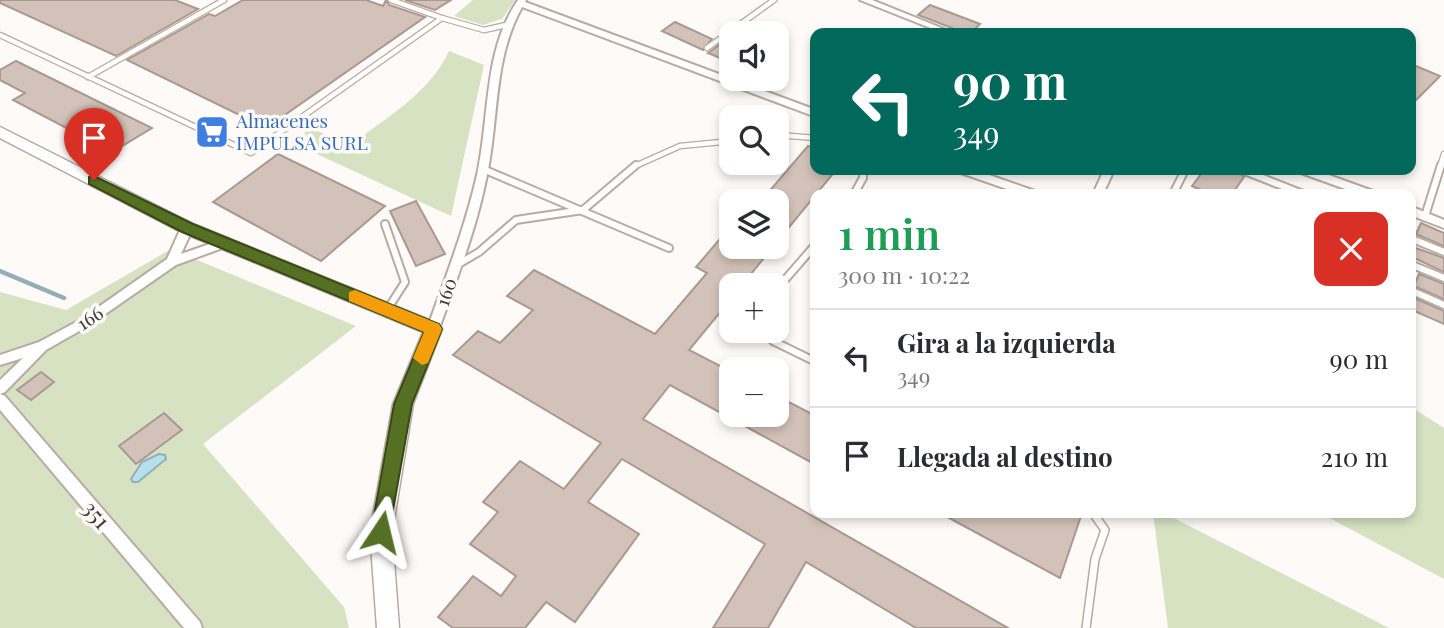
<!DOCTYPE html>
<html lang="es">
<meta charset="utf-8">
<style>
:root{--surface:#fff;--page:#f2f2f3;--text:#2b2b33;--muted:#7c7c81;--line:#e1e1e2}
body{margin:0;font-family:"Playfair Display",serif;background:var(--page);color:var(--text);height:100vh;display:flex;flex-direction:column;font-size:26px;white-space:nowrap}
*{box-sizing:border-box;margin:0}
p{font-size:23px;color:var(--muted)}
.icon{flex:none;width:38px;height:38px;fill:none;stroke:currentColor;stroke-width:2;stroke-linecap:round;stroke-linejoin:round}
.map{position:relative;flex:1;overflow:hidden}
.details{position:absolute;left:810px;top:189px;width:606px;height:329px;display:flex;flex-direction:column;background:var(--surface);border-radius:14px;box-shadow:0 4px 10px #0003}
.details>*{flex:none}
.top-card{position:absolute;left:810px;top:28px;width:606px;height:147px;border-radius:14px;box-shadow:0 4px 10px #0003;background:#00695c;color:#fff;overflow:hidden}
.controls{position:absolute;left:719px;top:21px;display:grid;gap:14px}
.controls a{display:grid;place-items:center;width:70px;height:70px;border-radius:14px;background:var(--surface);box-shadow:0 4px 10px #0003;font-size:35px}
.pin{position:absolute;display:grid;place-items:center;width:60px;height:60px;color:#fff;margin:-72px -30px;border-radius:50% 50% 50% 0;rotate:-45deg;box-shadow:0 0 7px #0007}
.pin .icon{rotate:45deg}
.me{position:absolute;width:77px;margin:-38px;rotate:10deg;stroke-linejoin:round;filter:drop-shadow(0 0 5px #0008)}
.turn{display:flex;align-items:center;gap:24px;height:147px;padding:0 28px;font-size:32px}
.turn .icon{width:91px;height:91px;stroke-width:2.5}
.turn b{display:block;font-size:49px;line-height:60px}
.round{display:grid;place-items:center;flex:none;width:74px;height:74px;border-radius:14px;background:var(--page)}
.head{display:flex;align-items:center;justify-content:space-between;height:119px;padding:0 28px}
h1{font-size:42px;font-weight:600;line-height:52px;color:#1e9e55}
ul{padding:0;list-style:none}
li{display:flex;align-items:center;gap:21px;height:98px;padding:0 28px;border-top:2px solid var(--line)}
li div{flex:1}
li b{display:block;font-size:26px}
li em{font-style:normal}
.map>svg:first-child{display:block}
.green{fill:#d7e2c3}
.water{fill:#b6e0ee;stroke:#93aeb7;stroke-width:2}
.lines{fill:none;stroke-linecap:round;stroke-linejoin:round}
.stream{stroke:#93aeb7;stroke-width:4.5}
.building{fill:#d3c2b9;stroke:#a99991;stroke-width:2}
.lane-far2-casing{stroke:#baaaa1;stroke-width:7}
.lane-far1-casing{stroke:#baaaa1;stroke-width:10}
.lane-casing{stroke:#baaaa1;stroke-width:10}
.street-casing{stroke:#baaaa1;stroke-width:4}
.secondary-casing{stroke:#baaaa1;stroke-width:3}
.lane-far2{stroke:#fff;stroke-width:4.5}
.lane-far1{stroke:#fff;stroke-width:6}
.lane{stroke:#fff;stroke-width:7}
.street{fill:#fff;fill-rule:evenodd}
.secondary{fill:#fff;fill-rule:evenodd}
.route{fill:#557023;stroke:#374917;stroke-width:2}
.slow{fill:#f59e0b}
.labels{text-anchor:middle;stroke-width:7;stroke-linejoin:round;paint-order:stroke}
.shop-label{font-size:19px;fill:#366cbe;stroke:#fdfaf8;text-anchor:start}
.street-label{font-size:19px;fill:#423b38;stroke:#fdfaf8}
.near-street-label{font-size:23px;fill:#423b38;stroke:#fdfaf8}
</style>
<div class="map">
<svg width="1444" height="628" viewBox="0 0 1444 628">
<rect width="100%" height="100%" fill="#fdfaf8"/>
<g class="green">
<path d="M 473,0 L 515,0 L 502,19 L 483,25 L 454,16 Z"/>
<path d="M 449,51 L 484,65 L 451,216 L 291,142 L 311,128 L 350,145 C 386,118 430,93 449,51 Z"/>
<path d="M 171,249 L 356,326 L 203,444 L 344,607 L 349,628 L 0,628 L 0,292 L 66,310 Z"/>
<path d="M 1411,407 L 1444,428 L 1444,579 L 1320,513 L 1410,513 Z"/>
<path d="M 1153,513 L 1164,513 L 1389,628 L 1168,628 Z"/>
</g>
<path class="water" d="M 159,454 L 165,455 L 166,459 L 138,482 L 133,482 L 131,479 L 142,462 Z"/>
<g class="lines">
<path class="stream" d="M 0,271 L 64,298"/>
</g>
<g class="building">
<path d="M 0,0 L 175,0 L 198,9 L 116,56 L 0,3 Z"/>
<path d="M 243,0 L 366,0 L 383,6 L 386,0 L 389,5 L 425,17 L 266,128 L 127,60 L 209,14 L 215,16 Z"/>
<path d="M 405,0 L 451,0 L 435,10 Z"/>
<path d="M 930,5 L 980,24 L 971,33 L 965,33 L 918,15 Z"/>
<path d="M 675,22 L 712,39 L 703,50 L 662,31 Z"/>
<path d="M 722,43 L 732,47 L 732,63 L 708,53 Z"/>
<path d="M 16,61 L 152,128 L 112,152 L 13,100 L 25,93 L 0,80 L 0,70 Z"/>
<path d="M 1416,66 L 1440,76 L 1410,106 L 1410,71 Z"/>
<path d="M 808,146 L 816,149 L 816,170 L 836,170 L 777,242 L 777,201 L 761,201 Z"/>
<path d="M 278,154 L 385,206 L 321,261 L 213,202 Z"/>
<path d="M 1204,170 L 1236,170 L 1244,177 L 1232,194 L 1210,194 L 1192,186 Z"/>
<path d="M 416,201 L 445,254 L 416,266 L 390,211 Z"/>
<path d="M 1421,223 L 1444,233 L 1444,246 L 1416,234 Z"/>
<path d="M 719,240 L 732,247 L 773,247 L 742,285 L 732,285 L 732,298 L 689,350 L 732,372 L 732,415 L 777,415 L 777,396 L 816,416 L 816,465 L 670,385 L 643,419 L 1008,628 L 916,628 L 806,562 L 768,628 L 713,628 L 765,544 L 622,459 L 588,502 L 639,534 L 575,622 L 546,602 L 525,628 L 453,628 L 438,617 L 473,576 L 501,596 L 516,576 L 470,544 L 498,512 L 483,502 L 520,461 L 564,489 L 601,443 L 453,355 L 478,331 L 500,343 L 533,310 L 507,296 L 534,270 L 655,334 L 707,273 L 696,267 Z"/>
<path d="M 1410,246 L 1444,258 L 1444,272 L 1410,256 Z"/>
<path d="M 1419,274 L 1444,284 L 1444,299 L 1414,286 Z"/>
<path d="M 1410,296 L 1444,311 L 1444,324 L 1410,309 Z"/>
<path d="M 41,372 L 54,382 L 31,400 L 17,390 Z"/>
<path d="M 164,413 L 182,430 L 136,464 L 119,446 Z"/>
<path d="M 940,513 L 1082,513 L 1060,578 Z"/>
</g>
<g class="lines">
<defs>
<g id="lane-far2">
<path d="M 442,18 L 484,30 L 506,25"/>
<path d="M 0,35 L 251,153 L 442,18 L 391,0"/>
<path d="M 707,48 L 774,0"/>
<path d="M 88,77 L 224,0"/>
<path d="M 777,135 L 816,138"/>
<path d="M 633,167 L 680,146 L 732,141"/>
<path d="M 1440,167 L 1444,154"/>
</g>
<g id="lane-far1">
<path d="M 483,169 L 669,248"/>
<path d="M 1242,170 L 1303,194"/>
<path d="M 854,194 L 863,178 L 863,170"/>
<path d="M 1173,194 L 1185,170"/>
<path d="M 1425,216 L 1441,165"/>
<path d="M 385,224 L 405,282 L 387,310"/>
<path d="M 1410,238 L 1444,252"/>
<path d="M 1410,264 L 1444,278"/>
<path d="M 457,265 L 479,252 L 516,220 L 583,210 L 636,165"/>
<path d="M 777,289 L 816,244"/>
<path d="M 1410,290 L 1444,305"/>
<path d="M 764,331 L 773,341 L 816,362"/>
</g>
<path id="lane" d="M 1086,628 L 1095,559 L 1105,530 L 1093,513"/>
<g id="street">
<path d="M 518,0 L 526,0 L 525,2 L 816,110 L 816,117 L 522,7 C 493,59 499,118 487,175 C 477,227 457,278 439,329 L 437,333 L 429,333 L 427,329 C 445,279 465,228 477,175 C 490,116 483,51 518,0 Z"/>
<path d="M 860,0 L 872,0 L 954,33 L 943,33 Z"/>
<path d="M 960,170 L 975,170 L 1035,191 L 1036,194 L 1021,194 L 961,173 Z"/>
<path d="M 1104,170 L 1114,170 L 1103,194 L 1093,194 Z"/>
<path d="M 1300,170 L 1315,170 L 1373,191 L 1374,194 L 1359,194 L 1301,173 Z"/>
<path d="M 1410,206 L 1444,220 L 1444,228 L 1410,215 Z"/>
<path d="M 187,224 L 193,228 L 181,254 L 224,239 L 230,243 L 228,246 L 176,265 L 88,326 L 46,350 L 5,392 L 0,394 L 0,380 L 23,358 L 0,365 L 0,355 L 39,342 L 80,320 L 167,259 L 181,228 Z"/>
<path d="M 0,394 L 5,396 L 200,622 L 202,628 L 184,628 L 0,410 Z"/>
</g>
<path id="secondary" d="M 0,127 L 193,224 L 439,324 L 442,329 L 413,404 L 392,532 L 399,628 L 377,628 L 370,532 L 393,404 L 423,332 L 181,232 L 0,138 Z"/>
</defs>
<use href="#lane-far2" class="lane-far2-casing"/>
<use href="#lane-far1" class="lane-far1-casing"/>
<use href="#lane" class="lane-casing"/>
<use href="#street" class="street-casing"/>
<use href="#secondary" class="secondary-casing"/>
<use href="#lane-far2" class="lane-far2"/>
<use href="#lane-far1" class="lane-far1"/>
<use href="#lane" class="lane"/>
<use href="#street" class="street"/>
<use href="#secondary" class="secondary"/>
</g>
<path class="route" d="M 94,176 L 193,224 L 439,324 L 442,329 L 412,404 L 388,538 L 381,541 L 374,538 L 371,532 L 394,404 L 424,332 L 182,232 L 89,184 L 89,177 Z"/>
<path class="slow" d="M 355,290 L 439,324 L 442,329 L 428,363 L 422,365 L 413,358 L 424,332 L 349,301 L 349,292 Z"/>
<defs>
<symbol id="supermarket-square" viewBox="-11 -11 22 22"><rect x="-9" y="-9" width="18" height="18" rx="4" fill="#3f7fe0" stroke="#fdfaf8"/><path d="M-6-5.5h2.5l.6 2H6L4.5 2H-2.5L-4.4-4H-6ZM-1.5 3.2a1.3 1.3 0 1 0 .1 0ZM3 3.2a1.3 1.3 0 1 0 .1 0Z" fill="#fff"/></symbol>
</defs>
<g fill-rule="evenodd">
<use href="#supermarket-square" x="193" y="113" width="38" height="38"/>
</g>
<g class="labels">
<g class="shop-label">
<text x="236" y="128">Almacenes<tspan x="236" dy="22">IMPULSA SURL</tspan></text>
</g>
<g class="street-label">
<text transform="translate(446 292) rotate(-71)" y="7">160</text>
<text transform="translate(90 318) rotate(-33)" y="7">166</text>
</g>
<g class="near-street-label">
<text transform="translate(96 515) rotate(49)" y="8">351</text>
</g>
</g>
</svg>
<div class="controls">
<a><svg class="icon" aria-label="sound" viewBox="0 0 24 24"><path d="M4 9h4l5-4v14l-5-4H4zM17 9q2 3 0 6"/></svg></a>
<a><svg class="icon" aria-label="search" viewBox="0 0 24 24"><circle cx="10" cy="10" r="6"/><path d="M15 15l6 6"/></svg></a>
<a><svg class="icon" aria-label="layers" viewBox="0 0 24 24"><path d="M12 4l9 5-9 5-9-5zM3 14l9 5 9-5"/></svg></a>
<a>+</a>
<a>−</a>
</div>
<div class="pin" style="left:94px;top:180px;background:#d93025"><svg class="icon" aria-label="arrive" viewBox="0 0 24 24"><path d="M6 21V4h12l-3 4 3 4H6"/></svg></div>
<svg class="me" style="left:381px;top:532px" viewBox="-20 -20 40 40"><path d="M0-17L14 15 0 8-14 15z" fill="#557023" stroke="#fff" stroke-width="4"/></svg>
<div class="top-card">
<div class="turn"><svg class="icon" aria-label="left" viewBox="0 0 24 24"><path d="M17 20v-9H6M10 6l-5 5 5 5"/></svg><div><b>90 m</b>349</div></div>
</div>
<section class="details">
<div class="head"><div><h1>1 min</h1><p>300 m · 10:22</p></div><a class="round" style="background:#d93025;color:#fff"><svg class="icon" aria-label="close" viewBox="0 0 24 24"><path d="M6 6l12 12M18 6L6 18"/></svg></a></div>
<ul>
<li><svg class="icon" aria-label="left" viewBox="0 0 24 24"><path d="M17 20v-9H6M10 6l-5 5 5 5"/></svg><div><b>Gira a la izquierda</b><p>349</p></div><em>90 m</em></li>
<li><svg class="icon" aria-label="arrive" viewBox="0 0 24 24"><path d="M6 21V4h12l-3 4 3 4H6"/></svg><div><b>Llegada al destino</b></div><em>210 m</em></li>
</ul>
</section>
</div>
